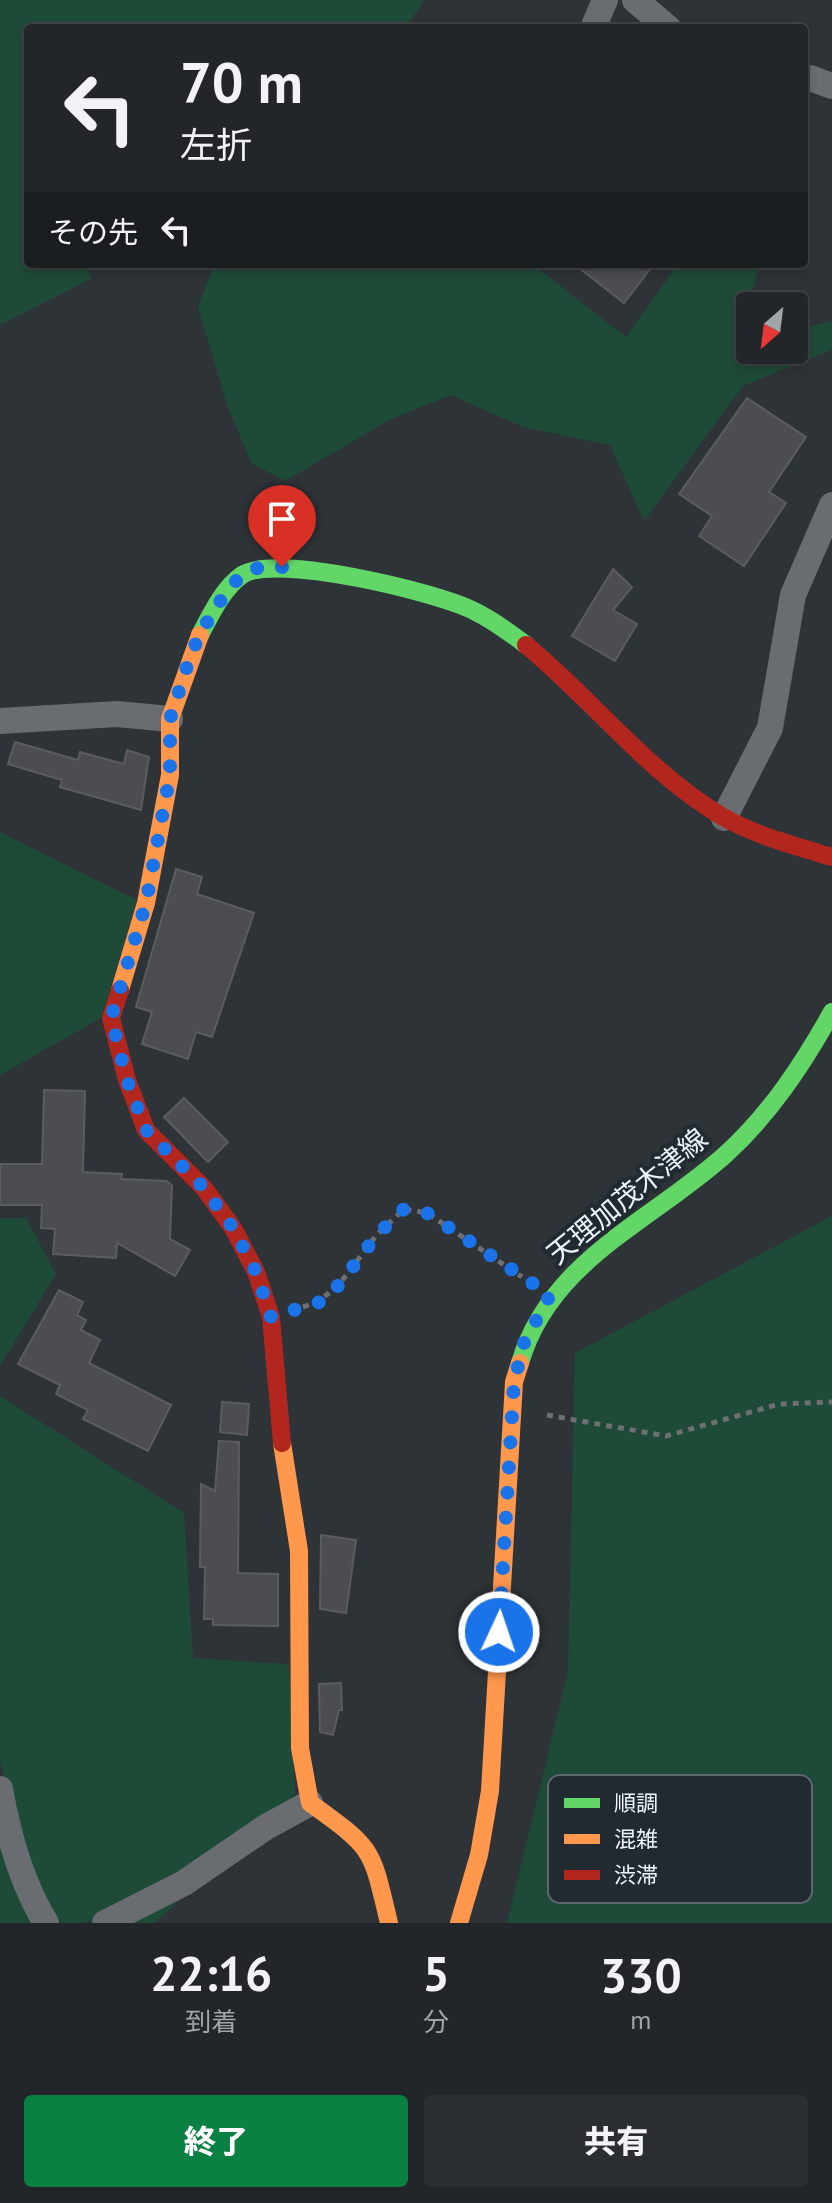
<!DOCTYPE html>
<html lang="ja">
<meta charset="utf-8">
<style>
:root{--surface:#22262a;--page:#2a2e32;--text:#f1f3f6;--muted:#a2a5a8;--line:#3f4347;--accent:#0b8043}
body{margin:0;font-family:"PT Sans","Noto Sans JP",sans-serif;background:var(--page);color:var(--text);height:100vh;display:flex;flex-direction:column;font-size:30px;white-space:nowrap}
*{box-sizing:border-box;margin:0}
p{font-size:26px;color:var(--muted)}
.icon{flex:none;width:44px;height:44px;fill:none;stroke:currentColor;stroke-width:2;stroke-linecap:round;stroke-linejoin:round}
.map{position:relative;height:1923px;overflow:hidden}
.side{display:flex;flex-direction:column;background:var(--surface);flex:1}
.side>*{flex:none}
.top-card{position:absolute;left:24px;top:24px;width:784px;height:244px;border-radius:8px;box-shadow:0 4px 12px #0003,0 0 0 2px var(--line);background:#22262a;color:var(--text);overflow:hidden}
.needle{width:52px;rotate:208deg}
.fabs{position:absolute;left:736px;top:292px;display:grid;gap:16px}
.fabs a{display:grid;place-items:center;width:72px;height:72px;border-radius:8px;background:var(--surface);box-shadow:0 4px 12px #0003,0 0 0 2px var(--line);font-size:40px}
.pin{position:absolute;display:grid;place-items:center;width:68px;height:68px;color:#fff;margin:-82px -34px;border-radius:50% 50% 50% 0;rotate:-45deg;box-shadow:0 0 8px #0007}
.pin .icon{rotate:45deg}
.me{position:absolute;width:88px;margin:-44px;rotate:3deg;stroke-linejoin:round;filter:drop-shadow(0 0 6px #0008)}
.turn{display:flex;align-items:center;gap:28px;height:168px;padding:0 24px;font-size:36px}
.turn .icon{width:104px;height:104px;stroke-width:2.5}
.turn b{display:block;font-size:56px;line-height:68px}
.then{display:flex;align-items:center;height:76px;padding:0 24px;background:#0003;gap:16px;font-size:30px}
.eta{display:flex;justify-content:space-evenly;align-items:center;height:136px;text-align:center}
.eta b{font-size:48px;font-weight:800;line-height:56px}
.action{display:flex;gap:16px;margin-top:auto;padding:16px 24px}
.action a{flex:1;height:92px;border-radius:8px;background:var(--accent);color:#fff;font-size:32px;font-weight:800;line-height:92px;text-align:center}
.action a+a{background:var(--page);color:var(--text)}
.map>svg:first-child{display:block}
.green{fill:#1e4b38}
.building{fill:#4c4d50;stroke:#5c5c5e;stroke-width:2}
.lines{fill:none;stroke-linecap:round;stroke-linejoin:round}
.path{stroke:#6d6f73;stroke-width:5;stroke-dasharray:6 6;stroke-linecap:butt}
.street{stroke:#696c70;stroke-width:26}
.fast{stroke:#63d668;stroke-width:18}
.slow{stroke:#ff974d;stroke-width:18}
.jam{stroke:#b3261e;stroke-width:18}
.route{stroke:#1a73e8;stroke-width:14;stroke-dasharray:0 25.2}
.labels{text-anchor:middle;stroke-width:8;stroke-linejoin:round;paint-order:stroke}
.street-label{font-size:28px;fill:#edf2f8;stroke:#212931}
.key{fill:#212931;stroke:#5e656d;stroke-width:2}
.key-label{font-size:22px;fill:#edf2f8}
</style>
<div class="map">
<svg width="832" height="1923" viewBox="0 0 832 1923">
<rect width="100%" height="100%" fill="#2e3338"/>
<g class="green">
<path d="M 0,0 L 425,0 L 405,28 L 28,28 L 28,264 L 85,264 L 91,279 L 0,325 Z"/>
<path d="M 214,264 L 532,264 L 626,337 L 678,264 L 760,264 L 749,303 L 750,350 L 794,350 L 794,329 L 832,321 L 832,350 L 743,386 L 644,521 L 610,445 L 523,427 L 451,395 L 391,419 L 285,481 L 251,463 L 227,404 L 198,307 Z"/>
<path d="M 0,832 L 137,900 L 101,1018 L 0,1075 Z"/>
<path d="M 832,1216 L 832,1923 L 507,1923 L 568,1672 L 575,1353 Z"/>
<path d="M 0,1218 L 26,1218 L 56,1274 L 0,1366 Z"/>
<path d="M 0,1396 L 184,1513 L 193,1658 L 289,1664 L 295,1794 L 286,1805 L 192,1868 L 85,1923 L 60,1923 L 43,1899 L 15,1818 L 0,1759 Z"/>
<path d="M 0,1834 L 35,1923 L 0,1923 Z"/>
<path d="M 189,1891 L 155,1923 L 127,1923 Z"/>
</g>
<g class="building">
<path d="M 574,264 L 654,264 L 624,303 Z"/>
<path d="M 747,398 L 806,437 L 769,492 L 786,503 L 744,566 L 699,536 L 712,516 L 679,494 Z"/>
<path d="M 613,569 L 632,587 L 613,610 L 637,624 L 615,661 L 572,636 Z"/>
<path d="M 15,742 L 78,760 L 80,752 L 124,764 L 127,750 L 149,757 L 141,810 L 60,787 L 62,780 L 8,764 Z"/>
<path d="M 176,869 L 202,877 L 197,894 L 254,913 L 212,1037 L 196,1032 L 188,1059 L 142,1044 L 152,1012 L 136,1007 Z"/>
<path d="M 44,1090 L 85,1091 L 83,1172 L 122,1174 L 121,1179 L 167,1181 L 172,1186 L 170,1239 L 190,1250 L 175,1276 L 117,1243 L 116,1258 L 53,1254 L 55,1229 L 41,1228 L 42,1205 L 0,1205 L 0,1164 L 42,1164 Z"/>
<path d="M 184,1098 L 228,1142 L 208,1162 L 164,1117 Z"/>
<path d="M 59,1290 L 83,1302 L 77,1315 L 86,1320 L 81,1330 L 100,1340 L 89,1363 L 171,1405 L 148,1451 L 83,1419 L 88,1410 L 56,1394 L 60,1385 L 18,1364 Z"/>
<path d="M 222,1402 L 249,1404 L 247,1435 L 220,1432 Z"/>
<path d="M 219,1441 L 239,1442 L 238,1573 L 278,1574 L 278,1626 L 213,1625 L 213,1619 L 204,1619 L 205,1567 L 200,1567 L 201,1484 L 215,1491 Z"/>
<path d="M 321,1535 L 356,1540 L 346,1613 L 320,1609 Z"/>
<path d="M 341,1683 L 342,1710 L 339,1710 L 333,1735 L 320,1732 L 319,1684 Z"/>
</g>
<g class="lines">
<g class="path">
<path d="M 303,1307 C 339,1296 353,1263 376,1236 C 384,1227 395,1218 404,1209 L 427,1213 L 522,1277"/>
<path d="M 547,1415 L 666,1436 L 779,1404 L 832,1402"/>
</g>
<g class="street">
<path d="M 635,0 L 668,28"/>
<path d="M 593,28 L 605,0"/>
<path d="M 804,80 L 810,78 L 832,86"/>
<path d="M 0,721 L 117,714 L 170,719"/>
<path d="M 724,818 L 770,728 L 793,595 L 832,505"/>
<path d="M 0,1789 C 8,1834 22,1884 46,1923"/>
<path d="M 105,1923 L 184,1883 L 266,1827 L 310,1803"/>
</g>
<g class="fast">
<path d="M 200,635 C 210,616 223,588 242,575 C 275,553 437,592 474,611 C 493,620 509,632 526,645"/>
<path d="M 520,1363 C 550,1260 652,1221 726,1154 C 770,1114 803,1064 832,1012"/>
</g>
<g class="slow">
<path d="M 120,990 L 146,903 L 170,775 L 170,719 L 200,635"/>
<path d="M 282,1443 L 299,1551 L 300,1748 L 310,1803 C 374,1849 371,1847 389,1923"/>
<path d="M 459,1923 L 479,1855 L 490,1791 L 514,1382 L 520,1363"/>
</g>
<g class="jam">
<path d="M 526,645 C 593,700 647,772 723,817 C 757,836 795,846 832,857"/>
<path d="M 120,990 L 111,1018 L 127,1080 L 146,1130 L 204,1188 L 233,1228 L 256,1272 L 271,1317 L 282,1443"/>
</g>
</g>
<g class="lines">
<path class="route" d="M 282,567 L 260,567 L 240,576 L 214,609 L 192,651 L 170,719 L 170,775 L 146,903 L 111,1018 L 127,1080 L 146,1130 L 204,1188 L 233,1228 L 256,1272 L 271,1317 L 320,1302 L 340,1284 L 377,1235 L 404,1209 L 427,1213 L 550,1295 L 524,1343 L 514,1382 L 499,1632"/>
</g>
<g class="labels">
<g class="street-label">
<text transform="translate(627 1196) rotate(-39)" y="10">天理加茂木津線</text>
</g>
</g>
<rect x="548" y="1775" width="264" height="128" rx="12" class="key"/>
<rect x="564" y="1798" width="36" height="10" fill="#63d668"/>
<rect x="564" y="1834" width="36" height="10" fill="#ff974d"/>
<rect x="564" y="1870" width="36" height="10" fill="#b3261e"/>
<g class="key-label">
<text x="614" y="1811">順調</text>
<text x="614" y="1847">混雑</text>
<text x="614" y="1883">渋滞</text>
</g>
</svg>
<div class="fabs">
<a><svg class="needle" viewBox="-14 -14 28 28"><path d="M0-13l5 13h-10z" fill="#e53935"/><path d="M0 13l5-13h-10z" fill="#a2a5a8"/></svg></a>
</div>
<div class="pin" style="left:282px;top:567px;background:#d93025"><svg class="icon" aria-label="arrive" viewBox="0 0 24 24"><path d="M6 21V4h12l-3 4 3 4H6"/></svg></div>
<svg class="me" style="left:499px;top:1632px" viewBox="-20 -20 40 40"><circle r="17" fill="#1a73e8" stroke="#fff" stroke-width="3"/><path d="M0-11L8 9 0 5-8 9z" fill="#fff"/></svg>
<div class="top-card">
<div class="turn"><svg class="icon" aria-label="left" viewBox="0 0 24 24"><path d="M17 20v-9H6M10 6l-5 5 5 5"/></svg><div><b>70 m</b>左折</div></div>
<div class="then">その先<svg class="icon" aria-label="left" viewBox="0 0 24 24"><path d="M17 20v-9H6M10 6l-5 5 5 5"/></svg></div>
</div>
</div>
<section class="side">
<div class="eta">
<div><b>22:16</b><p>到着</p></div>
<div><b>5</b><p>分</p></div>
<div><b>330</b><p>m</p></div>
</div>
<div class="action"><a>終了</a><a>共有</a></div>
</section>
